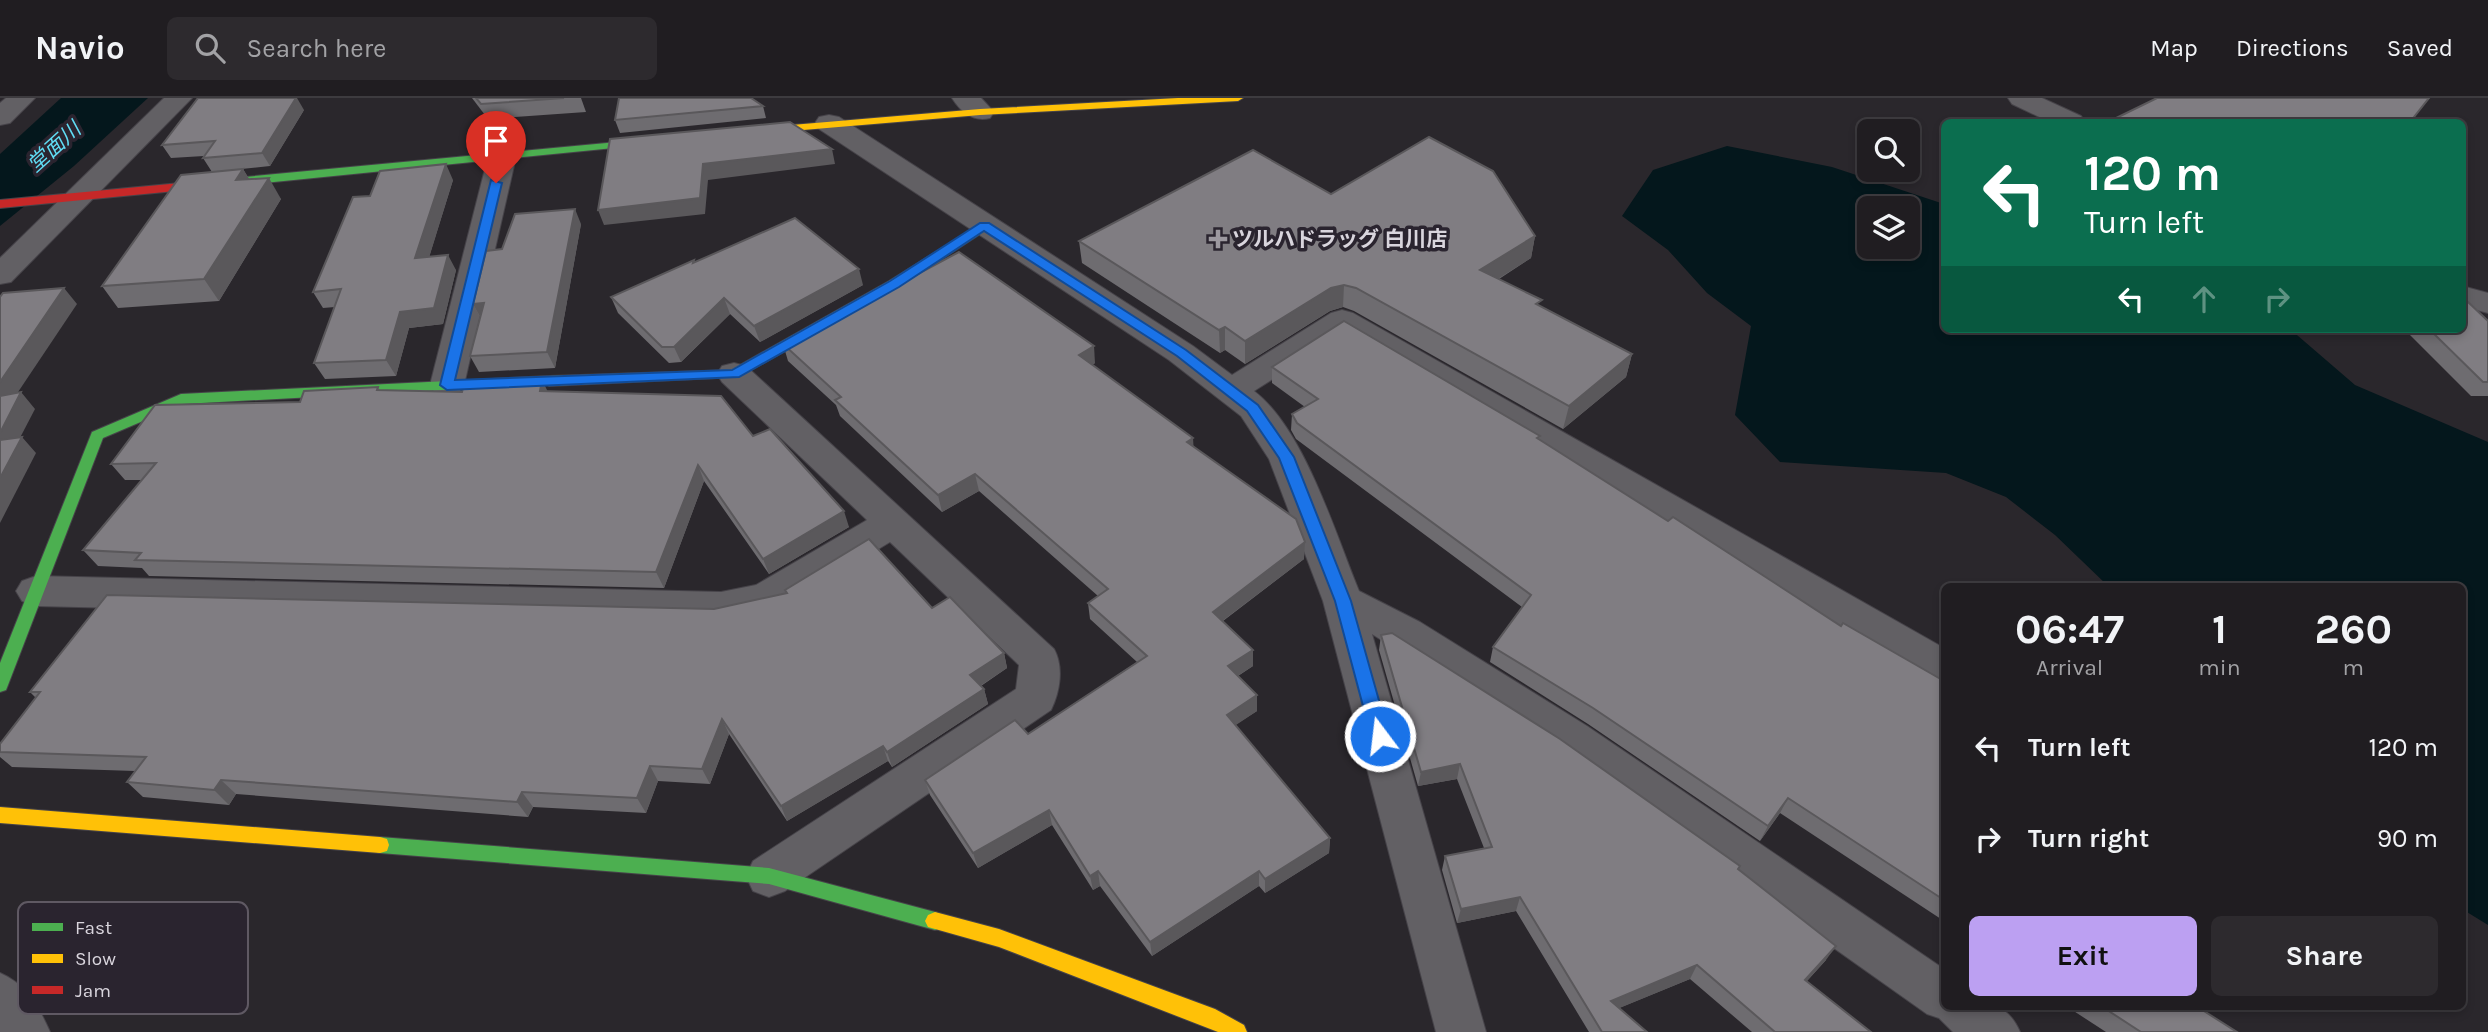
<!DOCTYPE html>
<meta charset="utf-8">
<style>
:root{--surface:#201d21;--page:#2d2a2e;--text:#f1f3f6;--muted:#a2a2a5;--line:#3d3b3f;--accent:#bca0f2}
body{margin:0;font-family:Karla,"Noto Sans JP",sans-serif;background:var(--page);color:var(--text);height:100vh;display:flex;flex-direction:column;font-size:26px;white-space:nowrap}
*{box-sizing:border-box;margin:0}
p{font-size:23px;color:var(--muted)}
.icon{flex:none;width:38px;height:38px;fill:none;stroke:currentColor;stroke-width:2;stroke-linecap:round;stroke-linejoin:round}
.map{position:relative;flex:1;overflow:hidden}
.details{position:absolute;left:1941px;top:485px;width:525px;height:427px;display:flex;flex-direction:column;background:var(--surface);border-radius:10px;box-shadow:0 4px 10px #0003,0 0 0 2px var(--line)}
.details>*{flex:none}
.guide{position:absolute;left:1941px;top:21px;width:525px;height:214px;border-radius:10px;box-shadow:0 4px 10px #0003,0 0 0 2px var(--line);background:#0b6e4f;color:#fff;overflow:hidden}
.buttons{position:absolute;left:1857px;top:21px;display:grid;gap:14px}
.buttons a{display:grid;place-items:center;width:63px;height:63px;border-radius:10px;background:var(--surface);box-shadow:0 4px 10px #0003,0 0 0 2px var(--line);font-size:35px}
.pin{position:absolute;display:grid;place-items:center;width:60px;height:60px;color:#fff;margin:-72px -30px;border-radius:50% 50% 50% 0;rotate:-45deg;box-shadow:0 0 7px #0007}
.pin .icon{rotate:45deg}
.me{position:absolute;width:77px;margin:-38px;rotate:345deg;stroke-linejoin:round;filter:drop-shadow(0 0 5px #0008)}
.turn{display:flex;align-items:center;gap:24px;height:147px;padding:0 28px;font-size:32px}
.turn .icon{width:91px;height:91px;stroke-width:2.5}
.turn b{display:block;font-size:49px;line-height:60px}
.lanes{display:flex;align-items:center;height:66px;padding:0 28px;background:#0003;justify-content:center;gap:35px;direction:ltr}
.lanes .off{opacity:.35}
.eta{display:flex;justify-content:space-evenly;align-items:center;height:119px;text-align:center}
.eta b{font-size:42px;font-weight:700;line-height:49px}
.cta{display:flex;gap:14px;margin-top:auto;padding:14px 28px}
.cta a{flex:1;height:80px;border-radius:10px;background:var(--accent);color:#111;font-size:28px;font-weight:700;line-height:80px;text-align:center}
.cta a+a{background:var(--page);color:var(--text)}
ul{padding:0;list-style:none}
li{display:flex;align-items:center;gap:21px;height:91px;padding:0 28px}
li div{flex:1}
li b{display:block;font-size:26px}
li em{font-style:normal}
header{display:flex;align-items:center;gap:42px;box-sizing:border-box;height:98px;padding:0 35px;background:var(--surface);border-bottom:2px solid var(--line)}
header strong{font-size:33px}
nav{display:flex;gap:38px;margin-inline-start:auto;font-size:24px}
.search{width:490px;height:63px;background:var(--page);display:flex;align-items:center;gap:18px;box-sizing:border-box;padding:0 24px;border-radius:10px;color:var(--muted);font-size:26px}
.map>svg:first-child{display:block}
.water{fill:#04171c;fill-rule:evenodd}
.lines{fill:none;stroke-linecap:round;stroke-linejoin:round}
.street-casing{stroke:#464349;stroke-width:2}
.fast-casing{stroke:#464349;stroke-width:2}
.slow-casing{stroke:#464349;stroke-width:2}
.jam-casing{stroke:#464349;stroke-width:2}
.street{fill:#626064;fill-rule:evenodd}
.fast{fill:#4caf50;fill-rule:evenodd}
.slow{fill:#ffc107;fill-rule:evenodd}
.jam{fill:#c62828;fill-rule:evenodd}
.wall{fill:#6e6c70}
.shaded-wall{fill:#5a585b}
.building{fill:#807d82;stroke:#5a585b;stroke-width:2}
.route{fill:#1a73e8;stroke:#114b97;stroke-width:2}
.poi-dot{fill:#9c989f;stroke:#2a242f;stroke-width:2.5}
.labels{text-anchor:middle;stroke-width:7;stroke-linejoin:round;paint-order:stroke}
.far-water-label{font-size:21px;font-style:italic;fill:#60ddf5;stroke:#2a242f}
.far-poi-label{font-size:21px;font-weight:bold;fill:#d9d5dd;stroke:#2a242f;text-anchor:start}
.key{fill:#2a242f;stroke:#5f5963;stroke-width:2}
.key-label{font-size:19px;fill:#d9d5dd}
</style>
<header>
<strong>Navio</strong>
<div class="search"><svg class="icon" aria-label="search" viewBox="0 0 24 24"><circle cx="10" cy="10" r="6"/><path d="M15 15l6 6"/></svg>Search here</div>
<nav><a>Map</a><a>Directions</a><a>Saved</a></nav>
</header>
<div class="map">
<svg width="2488" height="934" viewBox="0 0 2488 934">
<rect width="100%" height="100%" fill="#2a272c"/>
<g class="water">
<path d="M 61,0 L 148,0 L 74,68 L 0,128 L 0,56 Z"/>
<path d="M 1727,48 L 1832,69 L 1944,106 L 1944,231 L 2290,231 L 2355,287 L 2488,344 L 2488,827 L 2462,811 L 2462,488 L 2108,488 L 2055,437 L 2006,399 L 1946,375 L 1780,364 L 1735,317 L 1751,228 L 1707,195 L 1668,152 L 1622,118 L 1653,72 ZM 1869,110 L 1908,110 L 1908,149 L 1869,149 Z"/>
</g>
<g class="lines">
<defs>
<g id="street">
<path d="M 6,0 L 35,0 L 10,25 L 0,27 L 0,5 Z"/>
<path d="M 164,0 L 192,0 L 11,184 L 0,186 L 0,160 Z"/>
<path d="M 952,0 L 981,0 L 994,14 L 990,20 C 972,24 961,14 952,0 Z"/>
<path d="M 2008,0 L 2042,0 L 2081,18 L 2085,24 L 2050,24 L 2012,6 Z"/>
<path d="M 829,17 L 839,19 L 1193,248 L 1232,277 L 1331,215 L 1342,212 L 1353,215 L 1944,550 L 1944,586 L 1929,582 L 1343,236 L 1254,293 C 1304,331 1335,435 1359,493 L 1420,524 L 1587,628 L 1944,871 L 1944,908 C 1979,908 2004,897 2020,934 L 1953,934 L 1939,920 L 1927,916 L 1557,654 L 1372,536 L 1486,934 L 1436,934 L 1323,503 L 1269,361 L 1241,318 L 1169,262 L 819,31 L 815,25 L 819,19 Z"/>
<path d="M 502,51 L 512,53 L 516,59 L 464,287 L 459,295 L 447,298 L 435,295 L 430,287 L 488,59 L 492,53 Z"/>
<path d="M 2462,188 L 2488,195 L 2488,215 L 2462,208 Z"/>
<path d="M 734,265 L 746,268 L 1054,551 C 1064,569 1060,594 1051,612 L 785,793 L 769,799 L 753,793 L 746,778 L 753,763 L 1016,591 L 1019,567 L 890,444 L 780,511 L 721,524 L 36,508 L 22,503 L 16,493 L 22,483 L 36,478 L 721,494 L 756,487 L 867,422 L 722,284 L 717,276 L 722,268 Z"/>
<path d="M 0,875 C 26,886 39,909 50,934 L 0,934 Z"/>
</g>
<g id="fast">
<path d="M 660,40 L 664,41 L 664,45 L 223,89 L 217,85 L 223,81 Z"/>
<path d="M 549,278 L 554,280 L 556,283 L 554,286 L 183,306 L 103,340 L 8,587 L 6,592 L 0,594 L 0,565 L 92,334 L 181,296 Z"/>
<path d="M 380,739 L 769,770 L 935,814 L 942,817 L 945,823 L 942,829 L 935,832 L 769,786 L 380,755 L 373,753 L 371,747 L 373,741 Z"/>
</g>
<g id="slow">
<path d="M 1178,0 L 1243,0 L 1238,3 L 980,17 L 744,37 L 738,34 L 744,31 L 980,11 Z"/>
<path d="M 984,124 L 988,125 L 988,131 L 899,189 L 739,279 L 549,288 L 542,283 L 549,278 L 731,272 L 889,183 Z"/>
<path d="M 0,709 L 380,739 L 387,741 L 389,747 L 387,753 L 380,755 L 0,725 Z"/>
<path d="M 935,814 L 999,831 L 1215,911 L 1244,927 L 1247,934 L 1218,934 L 999,849 L 928,829 L 925,823 L 928,817 Z"/>
</g>
<path id="jam" d="M 223,81 L 229,85 L 227,88 L 0,110 L 0,102 Z"/>
</defs>
<use href="#street" class="street-casing"/>
<use href="#fast" class="fast-casing"/>
<use href="#slow" class="slow-casing"/>
<use href="#jam" class="jam-casing"/>
<use href="#street" class="street"/>
<use href="#fast" class="fast"/>
<use href="#slow" class="slow"/>
<use href="#jam" class="jam"/>
</g>
<g class="wall">
<path d="M 472,0 L 581,0 L 586,14 L 488,21 Z"/>
<path d="M 763,8 L 766,20 L 620,35 L 615,22 Z"/>
<path d="M 304,12 L 270,68 L 212,74 L 203,60 L 204,58 L 171,60 L 162,47 Z"/>
<path d="M 243,71 L 249,81 L 281,101 L 219,203 L 118,210 L 102,188 Z"/>
<path d="M 453,82 L 429,159 L 456,172 L 443,226 L 409,230 L 396,278 L 325,281 L 314,265 L 335,209 L 323,210 L 313,194 L 370,98 Z"/>
<path d="M 1331,96 L 1535,138 L 1531,160 L 1499,181 L 1540,209 L 1632,256 L 1626,279 L 1563,331 L 1354,213 L 1343,209 L 1330,213 L 1245,266 L 1225,252 L 1220,255 L 1082,165 L 1079,143 Z"/>
<path d="M 581,126 L 555,270 L 479,274 L 470,258 L 480,219 L 473,206 L 502,151 Z"/>
<path d="M 694,162 L 694,164 L 863,187 L 760,244 L 730,216 L 681,264 L 669,265 L 618,215 L 611,199 Z"/>
<path d="M 903,184 L 1095,265 L 1092,267 L 1194,349 L 1304,461 L 1223,523 L 1253,552 L 1253,568 L 1238,578 L 1257,613 L 1235,627 L 1330,740 L 1329,755 L 1265,795 L 1259,788 L 1152,858 L 1100,788 L 1093,792 L 1052,727 L 978,770 L 930,697 L 925,682 L 1028,636 L 1137,564 L 1090,521 L 1088,505 L 1098,498 L 979,393 L 942,414 L 840,318 L 836,307 L 788,263 L 783,246 Z"/>
<path d="M 2488,223 L 2488,298 L 2471,298 L 2404,231 L 2462,231 Z"/>
<path d="M 1272,269 L 1540,338 L 1539,342 L 1668,423 L 1841,528 L 1944,583 L 1944,823 L 1780,715 L 1760,743 L 1588,626 L 1490,564 L 1493,549 L 1522,509 L 1296,341 L 1291,332 L 1292,316 L 1305,309 L 1272,285 Z"/>
<path d="M 542,282 L 547,294 L 753,338 L 849,429 L 769,476 L 704,383 L 664,490 L 149,478 L 142,470 L 98,468 L 83,452 L 142,382 L 125,382 L 111,366 L 300,304 L 378,289 L 380,292 L 462,294 Z"/>
<path d="M 785,492 L 932,510 L 1004,555 L 1007,570 L 981,588 L 984,591 L 988,606 L 892,669 L 888,663 L 787,723 L 729,636 L 710,686 L 658,683 L 646,715 L 533,709 L 528,719 L 236,696 L 229,707 L 143,699 L 127,684 L 135,673 L 12,669 L 0,659 L 0,646 L 36,600 L 30,594 L 714,511 L 786,495 Z"/>
<path d="M 1381,537 L 1739,771 L 1826,862 L 1807,883 L 1871,934 L 1752,934 L 1690,881 L 1619,910 L 1647,934 L 1589,934 L 1516,813 L 1457,825 L 1442,772 L 1445,758 L 1484,750 L 1457,681 L 1418,688 L 1379,552 Z"/>
<path d="M 2066,908 L 2196,908 L 2237,934 L 2106,934 Z"/>
</g>
<g class="shaded-wall">
<path d="M 296,0 L 297,0 L 304,12 L 270,68 L 262,55 Z"/>
<path d="M 832,51 L 835,66 L 708,82 L 705,116 L 604,127 L 598,112 L 703,66 Z"/>
<path d="M 446,66 L 453,82 L 424,176 L 415,160 Z"/>
<path d="M 243,71 L 256,92 L 236,82 Z"/>
<path d="M 269,80 L 281,101 L 219,203 L 204,181 Z"/>
<path d="M 575,111 L 581,126 L 555,270 L 547,254 Z"/>
<path d="M 1535,138 L 1531,160 L 1477,194 L 1480,172 Z"/>
<path d="M 448,157 L 456,172 L 443,226 L 409,230 L 396,278 L 386,262 L 400,214 Z"/>
<path d="M 859,171 L 863,187 L 760,244 L 754,228 Z"/>
<path d="M 1344,187 L 1343,209 L 1330,213 L 1245,266 L 1245,243 L 1331,190 Z"/>
<path d="M 64,190 L 77,206 L 4,315 L 0,311 L 0,284 Z"/>
<path d="M 724,200 L 730,216 L 681,264 L 674,249 Z"/>
<path d="M 484,205 L 482,222 L 473,206 Z"/>
<path d="M 1225,229 L 1225,252 L 1220,255 L 1219,232 Z"/>
<path d="M 1094,248 L 1095,265 L 1081,274 L 1079,257 Z"/>
<path d="M 1632,256 L 1626,279 L 1563,331 L 1569,308 Z"/>
<path d="M 542,282 L 550,298 L 540,293 Z"/>
<path d="M 21,294 L 35,311 L 10,359 L 0,348 L 0,335 Z"/>
<path d="M 22,339 L 36,355 L 0,425 L 0,380 Z"/>
<path d="M 1193,340 L 1194,357 L 1187,344 Z"/>
<path d="M 698,367 L 704,383 L 664,490 L 656,474 Z"/>
<path d="M 975,376 L 979,393 L 942,414 L 938,397 Z"/>
<path d="M 844,413 L 849,429 L 769,476 L 763,461 Z"/>
<path d="M 1305,444 L 1304,461 L 1213,530 L 1213,514 Z"/>
<path d="M 1253,552 L 1253,568 L 1228,584 L 1228,568 Z"/>
<path d="M 1004,555 L 1007,570 L 974,592 L 970,577 Z"/>
<path d="M 984,591 L 988,606 L 892,669 L 887,654 Z"/>
<path d="M 1257,597 L 1257,613 L 1227,633 L 1227,617 Z"/>
<path d="M 722,621 L 729,636 L 710,686 L 702,671 Z"/>
<path d="M 883,648 L 888,663 L 787,723 L 781,708 Z"/>
<path d="M 1460,666 L 1457,681 L 1418,688 L 1421,674 Z"/>
<path d="M 650,668 L 658,683 L 646,715 L 637,700 Z"/>
<path d="M 221,682 L 236,696 L 229,707 L 214,692 Z"/>
<path d="M 522,694 L 533,709 L 528,719 L 517,704 Z"/>
<path d="M 1788,700 L 1780,715 L 1760,743 L 1768,728 Z"/>
<path d="M 1049,712 L 1052,727 L 978,770 L 973,755 Z"/>
<path d="M 1330,740 L 1329,755 L 1265,795 L 1265,781 Z"/>
<path d="M 1098,773 L 1100,788 L 1093,792 L 1090,778 Z"/>
<path d="M 1259,773 L 1259,788 L 1152,858 L 1150,844 Z"/>
<path d="M 1520,799 L 1516,813 L 1457,825 L 1461,811 Z"/>
<path d="M 1836,848 L 1826,862 L 1796,895 L 1805,882 Z"/>
<path d="M 1697,867 L 1690,881 L 1605,916 L 1611,903 Z"/>
</g>
<g class="building">
<path d="M 198,0 L 296,0 L 262,55 L 203,60 L 215,43 L 162,47 Z"/>
<path d="M 476,0 L 564,0 L 481,6 Z"/>
<path d="M 619,0 L 751,0 L 763,8 L 615,22 Z"/>
<path d="M 2157,0 L 2429,0 L 2410,24 L 2108,24 Z"/>
<path d="M 790,24 L 832,51 L 703,66 L 700,100 L 598,112 L 610,41 Z"/>
<path d="M 1429,39 L 1493,73 L 1535,138 L 1480,172 L 1542,202 L 1536,206 L 1632,256 L 1569,308 L 1356,190 L 1344,187 L 1331,190 L 1245,243 L 1225,229 L 1219,232 L 1079,143 L 1253,52 L 1331,96 Z"/>
<path d="M 446,66 L 415,160 L 448,157 L 434,210 L 400,214 L 386,262 L 314,265 L 341,191 L 313,194 L 353,99 L 370,98 L 380,73 Z"/>
<path d="M 243,71 L 236,82 L 269,80 L 204,181 L 102,188 L 181,77 Z"/>
<path d="M 575,111 L 547,254 L 470,258 L 484,205 L 473,206 L 486,153 L 502,151 L 515,116 Z"/>
<path d="M 795,120 L 859,171 L 754,228 L 724,200 L 674,249 L 662,249 L 611,199 L 694,162 L 693,165 Z"/>
<path d="M 959,154 L 1094,248 L 1079,257 L 1193,340 L 1187,344 L 1296,421 L 1305,444 L 1213,514 L 1253,552 L 1228,568 L 1257,597 L 1227,617 L 1330,740 L 1265,781 L 1259,773 L 1150,844 L 1098,773 L 1090,778 L 1049,712 L 973,755 L 925,682 L 1015,622 L 1028,636 L 1147,558 L 1088,505 L 1108,491 L 975,376 L 938,397 L 835,302 L 841,299 L 783,246 L 899,181 L 903,184 Z"/>
<path d="M 64,190 L 0,284 L 0,199 L 3,195 Z"/>
<path d="M 2462,202 L 2468,204 L 2488,223 L 2488,284 L 2483,284 L 2429,231 L 2462,231 Z"/>
<path d="M 1344,223 L 1540,338 L 1537,340 L 1668,423 L 1673,419 L 1841,528 L 1843,525 L 1944,583 L 1944,802 L 1788,700 L 1768,728 L 1593,610 L 1493,549 L 1531,497 L 1297,325 L 1292,316 L 1318,301 L 1272,269 Z"/>
<path d="M 542,282 L 540,293 L 721,298 L 753,338 L 770,331 L 844,413 L 763,461 L 698,367 L 656,474 L 135,462 L 141,455 L 83,452 L 156,365 L 111,366 L 155,307 L 300,304 L 304,293 L 378,289 L 377,292 L 462,294 L 464,286 Z"/>
<path d="M 21,294 L 0,335 L 0,298 Z"/>
<path d="M 22,339 L 0,380 L 0,342 Z"/>
<path d="M 869,441 L 932,510 L 950,499 L 1004,555 L 970,577 L 984,591 L 887,654 L 883,648 L 781,708 L 722,621 L 702,671 L 650,668 L 637,700 L 522,694 L 517,704 L 221,682 L 214,692 L 127,684 L 146,659 L 0,654 L 0,646 L 40,594 L 30,594 L 107,497 L 714,511 L 787,495 L 785,492 Z"/>
<path d="M 1392,535 L 1560,641 L 1740,768 L 1738,771 L 1836,848 L 1805,882 L 1871,934 L 1775,934 L 1697,867 L 1611,903 L 1647,934 L 1602,934 L 1520,799 L 1461,811 L 1445,758 L 1492,749 L 1460,666 L 1421,674 L 1381,537 Z"/>
<path d="M 2101,908 L 2196,908 L 2237,934 L 2141,934 Z"/>
</g>
<path class="route" d="M 491,82 L 502,85 L 455,282 L 732,272 L 890,183 L 980,125 L 989,125 L 1186,252 L 1258,307 L 1294,359 L 1351,503 L 1389,638 L 1386,643 L 1380,645 L 1374,643 L 1371,638 L 1335,503 L 1279,360 L 1247,313 L 1177,258 L 984,133 L 899,189 L 739,279 L 447,292 L 440,287 Z"/>
<path class="poi-dot" d="M1214.5 130.5h7v7h7v7h-7v7h-7v-7h-7v-7h7z"/>
<g class="labels">
<g class="far-water-label">
<text transform="translate(54 49) rotate(-42)" y="7">堂面川</text>
</g>
<g class="far-poi-label">
<text x="1232" y="148">ツルハドラッグ 白川店</text>
</g>
</g>
<rect x="18" y="804" width="230" height="112" rx="10" class="key"/>
<rect x="32" y="825" width="31" height="8" fill="#4caf50"/>
<rect x="32" y="856" width="31" height="9" fill="#ffc107"/>
<rect x="32" y="888" width="31" height="8" fill="#c62828"/>
<g class="key-label">
<text x="75" y="836">Fast</text>
<text x="75" y="867">Slow</text>
<text x="75" y="899">Jam</text>
</g>
</svg>
<div class="buttons">
<a><svg class="icon" aria-label="search" viewBox="0 0 24 24"><circle cx="10" cy="10" r="6"/><path d="M15 15l6 6"/></svg></a>
<a><svg class="icon" aria-label="layers" viewBox="0 0 24 24"><path d="M12 4l9 5-9 5-9-5zM3 14l9 5 9-5"/></svg></a>
</div>
<div class="pin" style="left:496px;top:85px;background:#d93025"><svg class="icon" aria-label="arrive" viewBox="0 0 24 24"><path d="M6 21V4h12l-3 4 3 4H6"/></svg></div>
<svg class="me" style="left:1380px;top:638px" viewBox="-20 -20 40 40"><circle r="17" fill="#1a73e8" stroke="#fff" stroke-width="3"/><path d="M0-11L8 9 0 5-8 9z" fill="#fff"/></svg>
<div class="guide">
<div class="turn"><svg class="icon" aria-label="left" viewBox="0 0 24 24"><path d="M17 20v-9H6M10 6l-5 5 5 5"/></svg><div><b>120 m</b>Turn left</div></div>
<div class="lanes"><svg class="icon" aria-label="left" viewBox="0 0 24 24"><path d="M17 20v-9H6M10 6l-5 5 5 5"/></svg><svg class="icon off" aria-label="ahead" viewBox="0 0 24 24"><path d="M12 20V5M6 11l6-6 6 6"/></svg><svg class="icon off" aria-label="right" viewBox="0 0 24 24"><path d="M7 20v-9h11M14 6l5 5-5 5"/></svg></div>
</div>
<section class="details">
<div class="eta">
<div><b>06:47</b><p>Arrival</p></div>
<div><b>1</b><p>min</p></div>
<div><b>260</b><p>m</p></div>
</div>
<ul>
<li><svg class="icon" aria-label="left" viewBox="0 0 24 24"><path d="M17 20v-9H6M10 6l-5 5 5 5"/></svg><div><b>Turn left</b></div><em>120 m</em></li>
<li><svg class="icon" aria-label="right" viewBox="0 0 24 24"><path d="M7 20v-9h11M14 6l5 5-5 5"/></svg><div><b>Turn right</b></div><em>90 m</em></li>
</ul>
<div class="cta"><a>Exit</a><a>Share</a></div>
</section>
</div>
